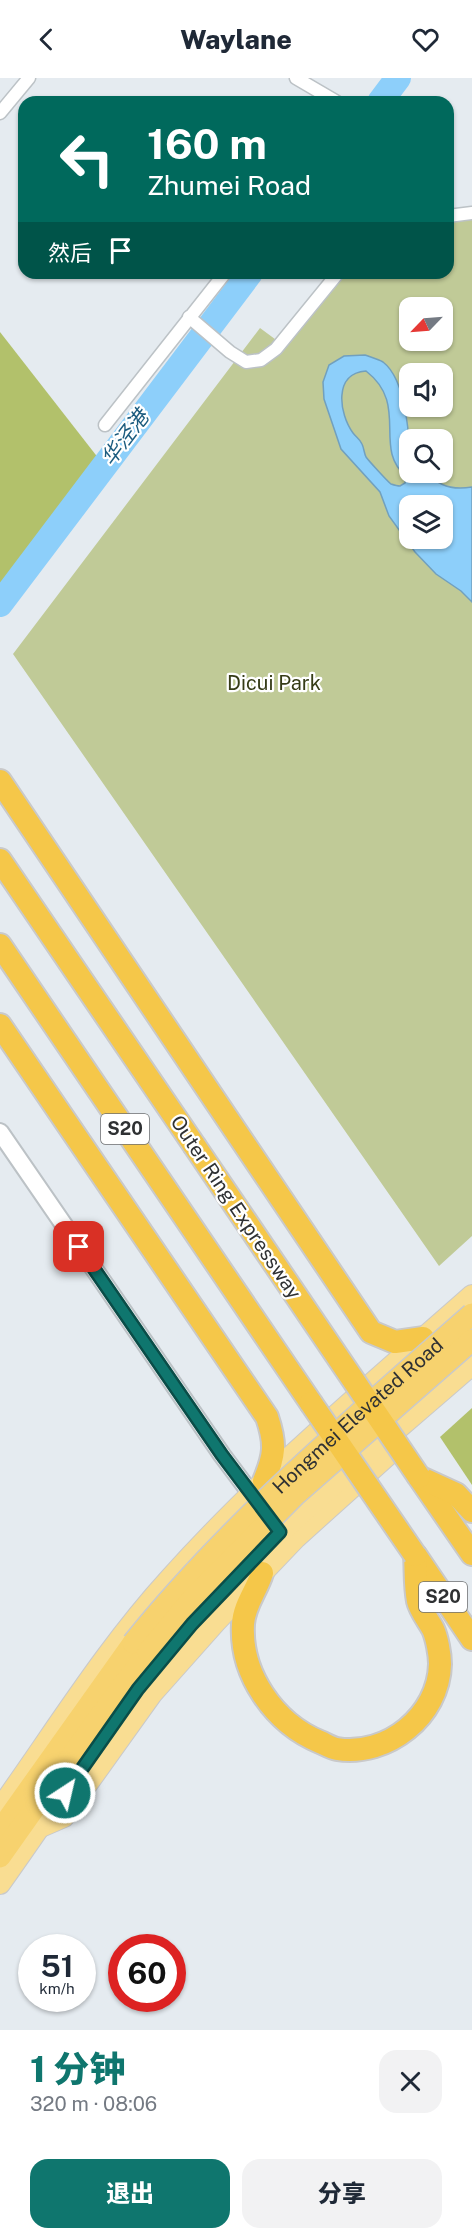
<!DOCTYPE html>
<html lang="zh">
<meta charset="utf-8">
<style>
:root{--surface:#fff;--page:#f2f2f3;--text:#1f2937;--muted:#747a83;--accent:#0f766e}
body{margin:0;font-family:"Public Sans","Noto Sans SC",sans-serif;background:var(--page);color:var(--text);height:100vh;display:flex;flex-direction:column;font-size:22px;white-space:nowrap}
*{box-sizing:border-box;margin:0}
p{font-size:20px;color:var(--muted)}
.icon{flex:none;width:33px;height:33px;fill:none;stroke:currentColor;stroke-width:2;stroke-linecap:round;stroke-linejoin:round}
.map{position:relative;height:1952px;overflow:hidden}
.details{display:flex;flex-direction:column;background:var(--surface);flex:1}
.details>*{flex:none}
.banner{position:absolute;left:18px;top:18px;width:436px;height:183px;border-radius:18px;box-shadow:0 2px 4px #0004;background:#00695c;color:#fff;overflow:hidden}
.needle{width:39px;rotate:245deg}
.buttons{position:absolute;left:399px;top:219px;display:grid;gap:12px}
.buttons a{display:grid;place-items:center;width:54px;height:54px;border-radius:12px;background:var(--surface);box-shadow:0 2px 4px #0004;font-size:30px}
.speed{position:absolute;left:18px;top:1856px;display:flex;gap:12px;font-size:30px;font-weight:700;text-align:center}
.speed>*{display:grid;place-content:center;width:78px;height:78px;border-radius:50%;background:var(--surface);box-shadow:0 2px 4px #0004;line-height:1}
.speed small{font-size:15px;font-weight:400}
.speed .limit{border:9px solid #d22;background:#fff;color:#111}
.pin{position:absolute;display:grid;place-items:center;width:51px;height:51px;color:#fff;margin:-26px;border-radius:12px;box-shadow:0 3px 9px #0006}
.me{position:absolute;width:66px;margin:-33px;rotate:35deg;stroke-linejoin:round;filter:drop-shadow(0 0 4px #0008)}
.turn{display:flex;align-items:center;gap:21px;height:126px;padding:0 30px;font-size:27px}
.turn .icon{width:78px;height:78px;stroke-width:2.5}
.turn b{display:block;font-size:42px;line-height:51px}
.then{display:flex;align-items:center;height:57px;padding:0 30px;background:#0003;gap:12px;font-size:22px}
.round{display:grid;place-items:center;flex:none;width:63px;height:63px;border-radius:18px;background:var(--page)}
.headline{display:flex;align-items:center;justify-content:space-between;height:102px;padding:0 30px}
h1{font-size:36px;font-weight:800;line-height:45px;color:var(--accent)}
.cta{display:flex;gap:12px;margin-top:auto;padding:12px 30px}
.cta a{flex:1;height:69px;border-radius:18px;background:var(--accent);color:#fff;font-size:24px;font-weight:800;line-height:69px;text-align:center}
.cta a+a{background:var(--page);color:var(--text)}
header{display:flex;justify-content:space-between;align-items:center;height:78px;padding:0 30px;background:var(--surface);font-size:27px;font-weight:800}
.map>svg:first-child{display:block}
.green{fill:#c0ca97;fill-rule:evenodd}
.forest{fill:#b2c16b}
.water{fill:#8dcffa;stroke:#71a0be;stroke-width:1.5;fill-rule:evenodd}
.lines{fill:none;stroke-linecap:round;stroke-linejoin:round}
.river{stroke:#8dcffa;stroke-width:26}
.minor-casing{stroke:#bcc2c6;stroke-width:15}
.tertiary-casing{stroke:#bcc2c6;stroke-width:20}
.primary-casing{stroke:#c9c9ca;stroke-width:22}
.trunk-casing{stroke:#c9c9ca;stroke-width:24}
.motorway-casing{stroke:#c9c9ca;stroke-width:26}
.minor{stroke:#fff;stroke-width:12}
.tertiary{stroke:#fff;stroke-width:16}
.primary{stroke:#f9dd92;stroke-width:20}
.trunk{stroke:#f7d26e;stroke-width:21}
.motorway{stroke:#f5c749;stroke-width:22}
.trunk-bridge-casing{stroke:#c9c9ca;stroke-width:24;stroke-linecap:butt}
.motorway-bridge-casing{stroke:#c9c9ca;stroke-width:26;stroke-linecap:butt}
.trunk-bridge{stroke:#f7d26e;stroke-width:21}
.motorway-bridge{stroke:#f5c749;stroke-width:22}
.route-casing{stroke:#0a4d48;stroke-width:15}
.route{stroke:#0f766e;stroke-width:10}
.labels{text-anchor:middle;stroke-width:4.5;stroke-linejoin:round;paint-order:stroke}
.shield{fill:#fff;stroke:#6d6f70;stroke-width:1.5}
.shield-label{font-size:18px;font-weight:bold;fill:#2f3133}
.park-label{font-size:20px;fill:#363c17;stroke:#fff}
.street-label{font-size:20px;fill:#2f3133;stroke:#fff}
.water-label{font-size:21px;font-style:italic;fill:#1c5c7f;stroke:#fff}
</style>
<header><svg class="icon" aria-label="back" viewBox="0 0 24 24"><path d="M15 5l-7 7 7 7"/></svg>Waylane<svg class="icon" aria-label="heart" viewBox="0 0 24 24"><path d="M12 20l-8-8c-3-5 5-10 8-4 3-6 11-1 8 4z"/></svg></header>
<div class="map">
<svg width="472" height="1952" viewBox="0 0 472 1952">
<rect width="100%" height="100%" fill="#e5ebf0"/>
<path class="green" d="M 472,140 L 472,1158 L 439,1188 L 13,576 L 260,250 L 283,267 L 342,195 L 448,195 L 449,143 ZM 410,230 L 442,230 L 442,262 L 410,262 ZM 410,296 L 442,296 L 442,328 L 410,328 ZM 410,362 L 442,362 L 442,394 L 410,394 ZM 410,428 L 442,428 L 442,460 L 410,460 Z"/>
<g class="forest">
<path d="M 0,254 L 99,381 L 0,520 Z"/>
<path d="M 472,1330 L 472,1407 L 440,1359 Z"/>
</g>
<path class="water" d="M 365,277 C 370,279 378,281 383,284 C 408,303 410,367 410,394 L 428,395 C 439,409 455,412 472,409 L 472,524 L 461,513 L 436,496 L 415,474 L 389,438 L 380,414 L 341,371 L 324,321 L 323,304 L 329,287 L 344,278 ZM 366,293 C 410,327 372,370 406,398 L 405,405 L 400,408 C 397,408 394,407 391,406 C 389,405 368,382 366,379 C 364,375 364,370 362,366 C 360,361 356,359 353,355 C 339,336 333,295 366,293 ZM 410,428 L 442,428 L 442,460 L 410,460 Z"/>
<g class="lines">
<g class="river">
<path d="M 380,24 L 398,0"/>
<path d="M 0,526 L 250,195"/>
</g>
<defs>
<g id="minor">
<path d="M 296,0 L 337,24"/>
<path d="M 0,35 L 29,0"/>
<path d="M 448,138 L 472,135"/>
<path d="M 189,239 L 230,274 L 246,284 L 261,282 L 276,271 L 338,195"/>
<path d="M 105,347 L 225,195"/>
</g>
<path id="tertiary" d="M 0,1054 L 222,1377 L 258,1425"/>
<g id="primary">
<path d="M 0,1730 C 55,1653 106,1570 170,1500 C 262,1397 369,1308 472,1217"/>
<path d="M 41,1749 L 64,1739 L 152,1616 L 216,1544 L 296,1460 L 395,1371"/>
<path d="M 0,1806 C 62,1719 120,1627 191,1546 C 276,1451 376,1371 472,1287"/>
</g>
<g id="trunk">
<path d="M 0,1752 L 133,1565"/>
<path d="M 0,1779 L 99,1639 L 148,1574"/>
</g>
<g id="motorway">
<path d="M 0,703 L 371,1254 L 395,1264 L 423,1260"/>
<path d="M 0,782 L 194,1067"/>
<path d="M 0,867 L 311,1325"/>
<path d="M 0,947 L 267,1339 C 276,1366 275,1377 264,1403"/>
<path d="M 419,1399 L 472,1476"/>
<path d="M 421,1400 L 456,1416 L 472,1433"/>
<path d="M 416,1478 L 472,1561"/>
<path d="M 262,1495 C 257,1512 244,1527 243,1546 C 240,1596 274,1645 320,1664 C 325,1666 331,1670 337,1671 C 387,1679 439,1638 440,1586 C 440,1576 437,1560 433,1551 C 428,1542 420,1532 418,1523 C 415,1508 416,1492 415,1477"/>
</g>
</defs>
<use href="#minor" class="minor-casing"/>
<use href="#tertiary" class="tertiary-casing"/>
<use href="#primary" class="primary-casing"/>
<use href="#trunk" class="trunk-casing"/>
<use href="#motorway" class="motorway-casing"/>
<use href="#minor" class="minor"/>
<use href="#tertiary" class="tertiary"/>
<use href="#primary" class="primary"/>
<use href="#trunk" class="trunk"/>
<use href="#motorway" class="motorway"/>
<defs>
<g id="trunk-bridge">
<path id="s1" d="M 133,1565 C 232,1442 354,1340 472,1236"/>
<path d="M 148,1574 L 193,1520 L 295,1417 L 472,1262"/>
</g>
<g id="motorway-bridge">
<path d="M 194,1067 L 419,1399"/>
<path d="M 311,1325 L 415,1477"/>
</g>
</defs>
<use href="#trunk-bridge" class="trunk-bridge-casing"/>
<use href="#motorway-bridge" class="motorway-bridge-casing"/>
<use href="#trunk-bridge" class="trunk-bridge"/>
<use href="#motorway-bridge" class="motorway-bridge"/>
</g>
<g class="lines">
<defs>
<path id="route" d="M 65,1715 L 138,1611 L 192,1546 L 280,1454 L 222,1377 L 79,1169"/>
</defs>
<use href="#route" class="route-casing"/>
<use href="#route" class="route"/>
</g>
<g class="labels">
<g class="shield">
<rect x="101" y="1036" width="48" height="30" rx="4.5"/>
<rect x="419" y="1504" width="48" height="30" rx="4.5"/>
</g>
<g class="shield-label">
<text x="125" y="1057">S20</text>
<text x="443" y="1525">S20</text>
</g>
<g class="park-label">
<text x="274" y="612">Dicui Park</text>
</g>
<g class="street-label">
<text transform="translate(236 1129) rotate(56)" y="7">Outer Ring Expressway</text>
<text dy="7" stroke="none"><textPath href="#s1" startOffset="320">Hongmei Elevated Road</textPath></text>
</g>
<g class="water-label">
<text transform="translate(125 360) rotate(-53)" y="7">华泾港</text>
</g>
</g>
</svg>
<div class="buttons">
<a><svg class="needle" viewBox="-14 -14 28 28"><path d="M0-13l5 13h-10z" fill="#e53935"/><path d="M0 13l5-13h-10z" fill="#747a83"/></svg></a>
<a><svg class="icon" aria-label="sound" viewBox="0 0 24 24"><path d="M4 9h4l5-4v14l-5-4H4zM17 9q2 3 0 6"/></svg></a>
<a><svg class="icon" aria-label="search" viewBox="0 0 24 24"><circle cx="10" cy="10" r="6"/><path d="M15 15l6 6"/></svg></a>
<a><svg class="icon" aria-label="layers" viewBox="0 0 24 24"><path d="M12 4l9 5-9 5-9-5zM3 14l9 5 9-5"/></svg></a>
</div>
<div class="speed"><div>51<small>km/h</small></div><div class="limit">60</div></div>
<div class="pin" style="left:79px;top:1169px;background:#d93025"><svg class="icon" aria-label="arrive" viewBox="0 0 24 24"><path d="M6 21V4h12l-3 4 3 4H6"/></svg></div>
<svg class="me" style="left:65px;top:1715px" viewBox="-20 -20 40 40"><circle r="17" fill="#0f766e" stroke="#fff" stroke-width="3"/><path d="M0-11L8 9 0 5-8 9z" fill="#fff"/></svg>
<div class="banner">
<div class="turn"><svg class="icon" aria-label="left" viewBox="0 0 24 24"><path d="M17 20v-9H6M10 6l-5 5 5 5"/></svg><div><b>160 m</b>Zhumei Road</div></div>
<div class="then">然后<svg class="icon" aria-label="arrive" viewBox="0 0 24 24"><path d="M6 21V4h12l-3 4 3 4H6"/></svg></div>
</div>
</div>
<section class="details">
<div class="headline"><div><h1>1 分钟</h1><p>320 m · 08:06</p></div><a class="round"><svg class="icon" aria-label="close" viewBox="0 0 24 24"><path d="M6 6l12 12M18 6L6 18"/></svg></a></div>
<div class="cta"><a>退出</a><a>分享</a></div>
</section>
